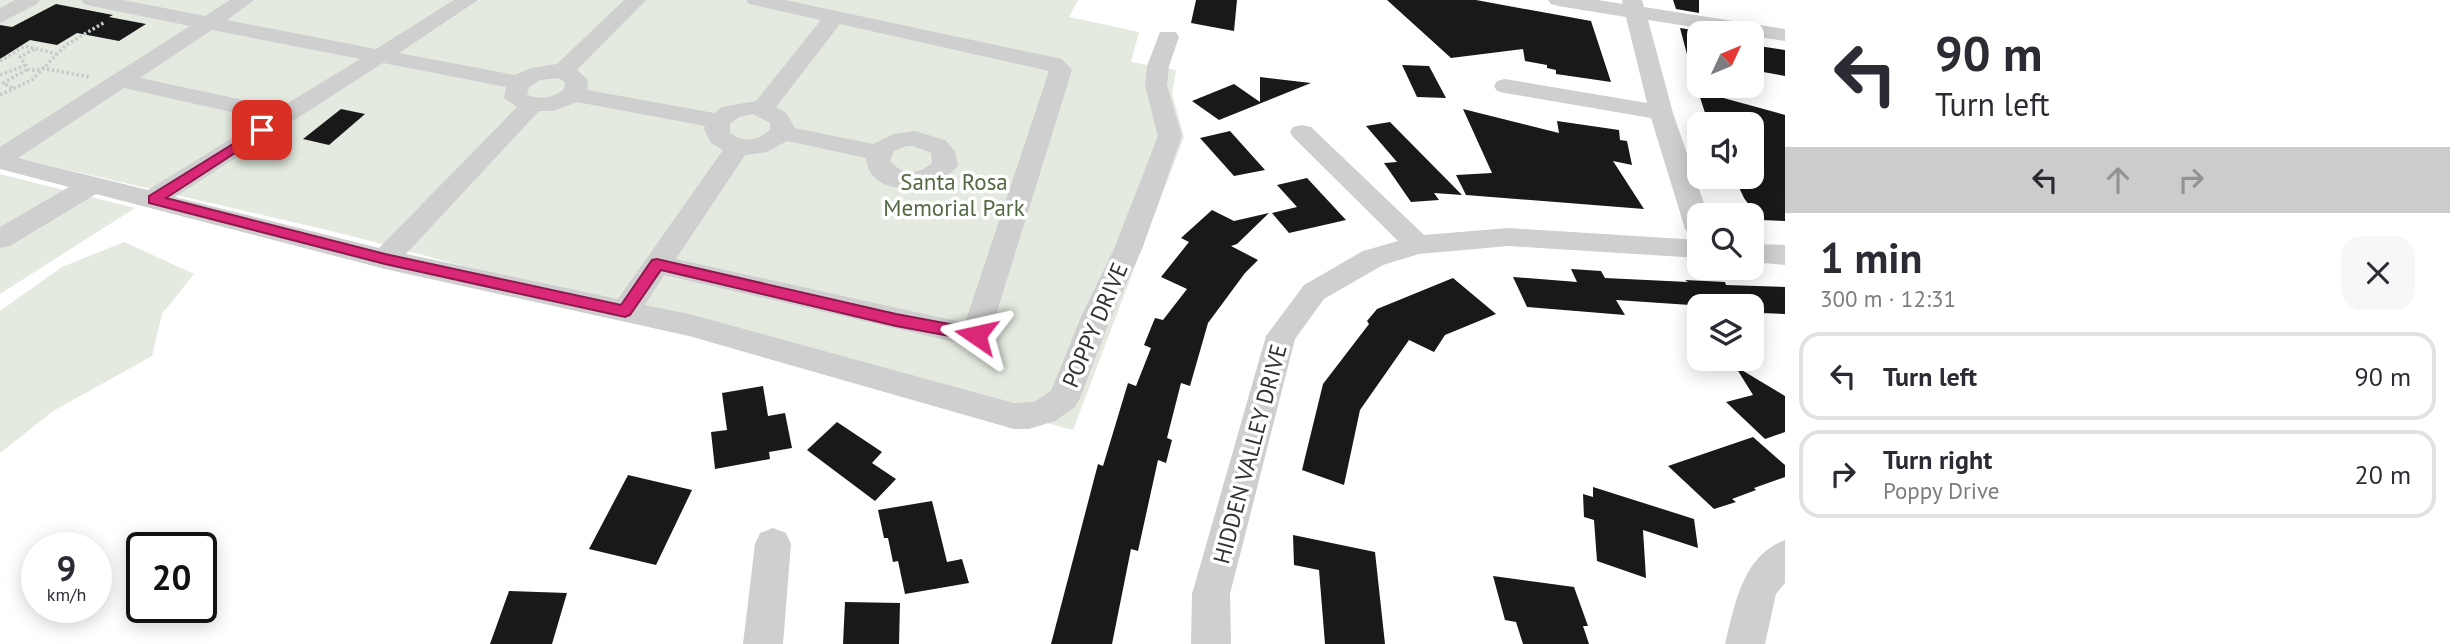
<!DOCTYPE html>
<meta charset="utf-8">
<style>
:root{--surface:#fff;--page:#f7f7f7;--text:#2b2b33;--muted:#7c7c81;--line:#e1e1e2}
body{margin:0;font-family:"PT Sans",sans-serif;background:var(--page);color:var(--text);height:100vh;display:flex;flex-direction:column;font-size:26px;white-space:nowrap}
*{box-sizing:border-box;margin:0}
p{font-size:23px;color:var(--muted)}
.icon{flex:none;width:38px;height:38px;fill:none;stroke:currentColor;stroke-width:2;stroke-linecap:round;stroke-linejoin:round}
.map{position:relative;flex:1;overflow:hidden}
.sheet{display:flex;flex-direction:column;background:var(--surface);width:665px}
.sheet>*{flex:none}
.guide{background:#fff;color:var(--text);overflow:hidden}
.needle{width:46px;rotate:46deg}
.fabs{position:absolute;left:1687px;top:21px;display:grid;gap:14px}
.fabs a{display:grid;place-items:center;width:77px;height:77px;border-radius:14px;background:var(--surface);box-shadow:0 4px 18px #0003;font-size:35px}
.speed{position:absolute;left:21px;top:532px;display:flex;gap:14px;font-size:35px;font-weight:700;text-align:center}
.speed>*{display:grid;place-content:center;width:91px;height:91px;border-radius:50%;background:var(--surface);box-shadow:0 4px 18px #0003;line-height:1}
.speed small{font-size:18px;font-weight:400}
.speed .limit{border:4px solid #111;border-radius:10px;background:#fff;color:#111}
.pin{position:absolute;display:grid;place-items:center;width:60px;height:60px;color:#fff;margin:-30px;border-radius:14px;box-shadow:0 4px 10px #0006}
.me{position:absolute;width:77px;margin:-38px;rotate:281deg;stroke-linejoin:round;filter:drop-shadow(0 0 5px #0008)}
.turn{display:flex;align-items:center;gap:24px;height:147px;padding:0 35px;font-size:32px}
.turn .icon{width:91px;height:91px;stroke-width:2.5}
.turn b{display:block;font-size:49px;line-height:60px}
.lanes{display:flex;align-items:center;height:66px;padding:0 35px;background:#0003;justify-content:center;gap:35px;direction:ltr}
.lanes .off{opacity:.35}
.round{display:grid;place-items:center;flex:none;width:74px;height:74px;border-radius:21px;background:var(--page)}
.headline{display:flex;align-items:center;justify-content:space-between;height:119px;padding:0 35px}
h1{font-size:42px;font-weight:700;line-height:52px}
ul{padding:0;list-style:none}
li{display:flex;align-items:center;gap:21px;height:88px;margin:0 14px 10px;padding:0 21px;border:4px solid var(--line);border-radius:21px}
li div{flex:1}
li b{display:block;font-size:26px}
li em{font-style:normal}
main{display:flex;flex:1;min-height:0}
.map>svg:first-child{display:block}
.green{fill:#e4eadf}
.building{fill:#191919}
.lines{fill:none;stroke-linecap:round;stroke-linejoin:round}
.path{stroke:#c9c9c9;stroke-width:3.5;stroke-dasharray:2.5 2.5;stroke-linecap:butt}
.minor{fill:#cfcfcf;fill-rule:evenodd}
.route{fill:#db2777;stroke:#8e194d;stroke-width:2}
.labels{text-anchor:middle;stroke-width:7;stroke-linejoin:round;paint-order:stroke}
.park-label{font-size:23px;fill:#536944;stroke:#fff}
.street-label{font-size:23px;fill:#323232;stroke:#fff}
</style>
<main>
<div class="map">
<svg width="1785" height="644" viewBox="0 0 1785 644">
<rect width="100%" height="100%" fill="#fff"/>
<g class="green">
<path d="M 0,0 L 1078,0 L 1069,17 L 1139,32 L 1131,62 L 1176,70 L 1172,94 L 1184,137 L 1073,430 L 344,234 L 0,154 Z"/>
<path d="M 0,174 L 135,208 L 0,294 Z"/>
<path d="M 124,242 L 194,274 L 162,314 L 152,356 L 53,411 L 0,453 L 0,311 L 62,267 Z"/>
</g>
<g class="building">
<path d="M 1196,0 L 1237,0 L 1234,31 L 1191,23 Z"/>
<path d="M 1387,0 L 1476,0 L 1591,21 L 1611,82 L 1556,74 L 1556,70 L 1547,68 L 1547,65 L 1525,61 L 1523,49 L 1451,58 Z"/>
<path d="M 1673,0 L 1699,0 L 1699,13 L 1676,9 Z"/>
<path d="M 56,4 L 113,15 L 109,17 L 146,24 L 119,41 L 77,33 L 57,45 L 30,40 L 0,59 L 0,25 L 12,27 Z"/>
<path d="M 1680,28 L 1699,31 L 1699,73 L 1692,73 Z"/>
<path d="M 1752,45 L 1785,50 L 1785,76 L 1752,70 Z"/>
<path d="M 1402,65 L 1429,66 L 1446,98 L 1417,97 Z"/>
<path d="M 1260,77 L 1311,83 L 1219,120 L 1192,101 L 1234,84 L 1260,102 Z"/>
<path d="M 1698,91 L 1785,115 L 1785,221 L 1760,220 L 1744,198 L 1734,177 L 1752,177 L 1752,124 L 1713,124 L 1710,116 L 1706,116 Z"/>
<path d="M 341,109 L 365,114 L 329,145 L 303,139 Z"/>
<path d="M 1463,109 L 1559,133 L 1557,121 L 1619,130 L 1620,140 L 1627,141 L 1632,165 L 1613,161 L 1644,209 L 1466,195 L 1456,175 L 1492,173 Z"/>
<path d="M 1390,122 L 1462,195 L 1434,193 L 1439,200 L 1411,202 L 1384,163 L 1397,162 L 1366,126 Z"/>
<path d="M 1230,131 L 1265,170 L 1234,176 L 1200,138 Z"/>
<path d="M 1307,178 L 1346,220 L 1289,233 L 1272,213 L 1297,207 L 1277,185 Z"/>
<path d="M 1212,210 L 1234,221 L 1269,213 L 1237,244 L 1231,246 L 1258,260 L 1245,273 L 1208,323 L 1190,386 L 1181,383 L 1167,438 L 1172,440 L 1166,463 L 1158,460 L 1138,551 L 1131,549 L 1112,644 L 1051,644 L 1098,464 L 1103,466 L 1128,383 L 1136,386 L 1151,348 L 1144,345 L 1155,318 L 1163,320 L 1187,289 L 1161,277 L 1189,242 L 1181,238 Z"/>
<path d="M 1571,269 L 1601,271 L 1605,278 L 1688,282 L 1685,280 L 1725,282 L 1726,285 L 1785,287 L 1785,314 L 1761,313 L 1755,306 L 1705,306 L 1616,300 L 1625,315 L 1527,307 L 1513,277 L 1577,282 Z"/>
<path d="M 1453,278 L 1496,314 L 1445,335 L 1434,352 L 1409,340 L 1360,410 L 1344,485 L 1302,470 L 1323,384 L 1369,324 L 1367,321 L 1377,309 Z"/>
<path d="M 1735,366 L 1785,396 L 1785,432 L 1765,439 L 1726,402 L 1753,395 Z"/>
<path d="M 763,386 L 768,416 L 785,413 L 792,448 L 769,452 L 770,459 L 715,469 L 711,432 L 727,430 L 722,393 Z"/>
<path d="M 837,422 L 882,452 L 872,463 L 896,479 L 875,501 L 807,450 Z"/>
<path d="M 1753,437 L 1785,465 L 1785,477 L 1754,488 L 1756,490 L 1732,499 L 1736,502 L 1714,509 L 1668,466 Z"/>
<path d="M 628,475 L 692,490 L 656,565 L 589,549 Z"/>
<path d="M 1593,487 L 1694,519 L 1698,548 L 1643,530 L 1646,578 L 1597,561 L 1594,520 L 1584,517 L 1583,494 L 1593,497 Z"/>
<path d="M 932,501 L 947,562 L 962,559 L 969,583 L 905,594 L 898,561 L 893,562 L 888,538 L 884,538 L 878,510 Z"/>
<path d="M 1293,535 L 1375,552 L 1385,644 L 1325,644 L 1319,570 L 1294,565 Z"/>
<path d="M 1493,576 L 1574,587 L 1588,626 L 1583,626 L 1589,644 L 1523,644 L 1516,622 L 1505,620 Z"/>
<path d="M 509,591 L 567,593 L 552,644 L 490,644 Z"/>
<path d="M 845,602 L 900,603 L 899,644 L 843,644 Z"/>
</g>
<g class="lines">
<g class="path">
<path d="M 34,49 L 20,57 L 29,70 L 40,70"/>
<path d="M 0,61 L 25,46 L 57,54"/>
<path d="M 42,68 L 89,77"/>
<path d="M 0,75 L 26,65"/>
<path d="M 12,88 L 3,83 L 28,69"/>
<path d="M 0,95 L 32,80 L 66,45 L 105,22"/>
</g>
<g class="minor">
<path d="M 15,0 L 40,0 L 37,4 L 0,23 L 0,8 Z"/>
<path d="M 81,0 L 123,0 L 205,16 L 230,0 L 254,0 L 227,20 L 376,49 L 454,0 L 478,0 L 399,53 L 515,75 L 531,68 L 557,64 L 624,0 L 646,0 L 577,70 L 588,80 L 587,90 L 714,113 L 722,107 L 756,101 L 821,20 L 749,4 L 746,0 L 785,0 L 1062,59 L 1072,70 L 987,344 L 976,347 L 664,275 L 645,305 L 689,314 L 1014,403 L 1034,402 L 1051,391 L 1081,317 L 1114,249 L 1158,136 L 1145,85 L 1147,66 L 1160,32 L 1176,32 L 1179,37 L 1169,66 L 1167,85 L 1182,136 L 1142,249 L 1111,317 L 1080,398 L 1075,407 L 1055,421 L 1029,429 L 1014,429 L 689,336 L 385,269 L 96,194 L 10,246 L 0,248 L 0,227 L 69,187 L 0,169 L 0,147 L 190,26 L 91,6 L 84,4 ZM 840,24 L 1049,71 L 965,323 L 676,259 L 745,155 L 767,152 L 787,141 L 866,158 C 869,200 938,194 958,165 L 955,151 L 945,140 L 915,131 L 894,134 L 873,144 L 795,128 L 786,113 L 776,107 ZM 212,30 L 360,59 L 280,108 L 140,78 ZM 383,63 L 506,87 L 504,98 L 517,107 L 379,248 L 175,197 ZM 558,78 L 565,82 L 564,89 C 554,98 540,100 527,95 L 529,87 L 540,80 ZM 124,88 L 263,119 L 148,190 L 18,158 ZM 577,102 L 705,126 L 704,129 L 711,143 L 723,150 L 618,299 L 406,254 L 539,111 L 553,111 ZM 753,114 L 770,123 L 770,130 C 757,141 744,143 730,133 L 730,124 L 739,117 ZM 907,146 L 913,146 L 931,153 L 932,163 C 918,175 901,176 890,160 L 894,151 Z"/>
<path d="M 1548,0 L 1598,0 L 1623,4 L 1622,0 L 1642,0 L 1644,7 L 1785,29 L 1785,41 L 1752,36 L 1752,33 L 1732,33 L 1648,20 L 1673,113 L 1708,215 L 1699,215 L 1699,238 L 1689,235 L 1685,229 L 1651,118 L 1505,93 L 1497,91 L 1494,86 L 1497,81 L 1505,79 L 1647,103 L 1626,17 L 1558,6 L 1551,4 Z"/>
<path d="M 1302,125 L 1311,127 L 1424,235 L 1508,228 L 1699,240 L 1699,258 L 1508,246 L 1419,254 L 1383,265 L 1324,299 L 1295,339 L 1230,594 L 1231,644 L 1191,644 L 1192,594 L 1266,336 L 1304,285 L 1363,251 L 1398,241 L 1293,137 L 1290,132 L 1293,127 Z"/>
<path d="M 1752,244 L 1785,245 L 1785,265 L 1752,262 Z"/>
<path d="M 773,528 L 786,533 L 791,544 L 783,644 L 743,644 L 755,544 L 760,533 Z"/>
<path d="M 1785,540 L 1785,583 L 1776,594 L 1765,644 L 1725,644 C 1735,605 1742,556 1785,540 Z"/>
</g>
</g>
<path class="route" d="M 262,126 L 269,130 L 267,132 L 166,198 L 385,254 L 621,305 L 652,260 L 657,259 L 896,314 L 976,329 L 984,335 L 976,341 L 896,326 L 661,270 L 630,315 L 625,317 L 385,264 L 149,203 L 149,196 Z"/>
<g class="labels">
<g class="park-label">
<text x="954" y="190">Santa Rosa<tspan x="954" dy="26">Memorial Park</tspan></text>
</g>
<g class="street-label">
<text transform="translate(1095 325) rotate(-67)" y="8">POPPY DRIVE</text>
<text transform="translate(1250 454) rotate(-75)" y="8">HIDDEN VALLEY DRIVE</text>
</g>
</g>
</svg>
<div class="fabs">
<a><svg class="needle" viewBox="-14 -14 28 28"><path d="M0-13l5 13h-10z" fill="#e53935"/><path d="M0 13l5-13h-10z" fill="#7c7c81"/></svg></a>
<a><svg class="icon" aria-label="sound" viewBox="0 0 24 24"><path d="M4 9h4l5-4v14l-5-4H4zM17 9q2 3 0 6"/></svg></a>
<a><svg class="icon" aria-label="search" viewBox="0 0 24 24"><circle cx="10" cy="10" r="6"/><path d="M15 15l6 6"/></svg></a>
<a><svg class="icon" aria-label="layers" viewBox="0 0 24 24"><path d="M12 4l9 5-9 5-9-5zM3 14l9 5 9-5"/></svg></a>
</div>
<div class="speed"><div>9<small>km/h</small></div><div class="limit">20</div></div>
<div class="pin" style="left:262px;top:130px;background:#d93025"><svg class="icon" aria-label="arrive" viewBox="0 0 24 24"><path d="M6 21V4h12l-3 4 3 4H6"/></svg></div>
<svg class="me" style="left:976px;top:335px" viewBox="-20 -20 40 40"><path d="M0-17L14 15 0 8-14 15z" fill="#db2777" stroke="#fff" stroke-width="4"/></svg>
</div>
<section class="sheet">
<div class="guide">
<div class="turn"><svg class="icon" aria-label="left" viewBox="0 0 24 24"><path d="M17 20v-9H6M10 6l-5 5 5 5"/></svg><div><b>90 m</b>Turn left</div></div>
<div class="lanes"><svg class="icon" aria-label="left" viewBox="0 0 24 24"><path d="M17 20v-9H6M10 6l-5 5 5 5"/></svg><svg class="icon off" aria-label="ahead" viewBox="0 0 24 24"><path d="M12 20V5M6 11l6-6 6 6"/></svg><svg class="icon off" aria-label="right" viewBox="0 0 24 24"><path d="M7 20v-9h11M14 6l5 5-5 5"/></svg></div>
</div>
<div class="headline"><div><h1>1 min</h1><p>300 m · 12:31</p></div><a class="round"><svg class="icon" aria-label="close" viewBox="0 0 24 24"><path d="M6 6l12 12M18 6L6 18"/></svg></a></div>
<ul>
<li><svg class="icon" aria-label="left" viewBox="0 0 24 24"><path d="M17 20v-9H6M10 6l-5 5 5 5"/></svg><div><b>Turn left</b></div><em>90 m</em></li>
<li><svg class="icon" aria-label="right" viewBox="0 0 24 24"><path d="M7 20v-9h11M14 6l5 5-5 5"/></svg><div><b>Turn right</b><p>Poppy Drive</p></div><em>20 m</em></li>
</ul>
</section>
</main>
